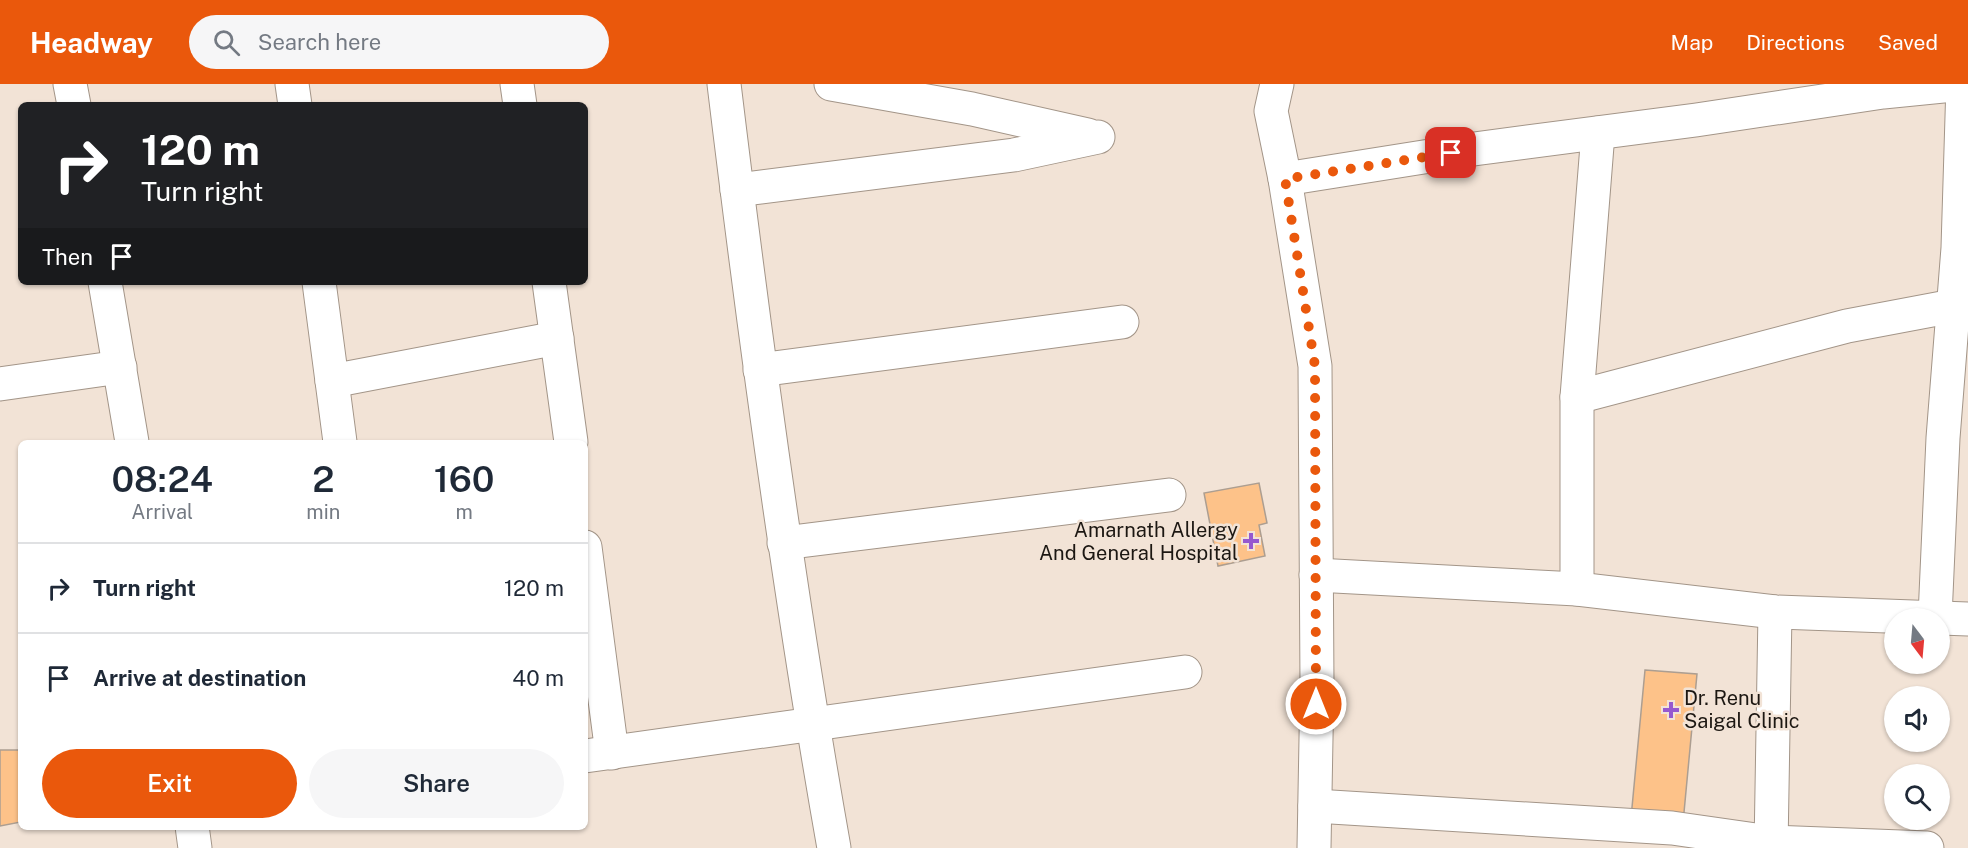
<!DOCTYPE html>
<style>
:root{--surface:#fff;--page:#f6f6f7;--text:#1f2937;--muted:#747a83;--line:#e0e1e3;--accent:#ea580c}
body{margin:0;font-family:"Public Sans",sans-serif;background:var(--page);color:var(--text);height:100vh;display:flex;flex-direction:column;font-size:22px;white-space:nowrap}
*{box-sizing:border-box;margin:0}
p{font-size:20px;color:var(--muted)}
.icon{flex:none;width:33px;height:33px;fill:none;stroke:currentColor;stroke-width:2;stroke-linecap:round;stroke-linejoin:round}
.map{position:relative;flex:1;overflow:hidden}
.sheet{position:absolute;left:18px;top:356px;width:570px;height:390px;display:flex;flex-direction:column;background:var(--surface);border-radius:9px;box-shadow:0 2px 4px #0004}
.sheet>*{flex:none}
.banner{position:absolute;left:18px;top:18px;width:570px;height:183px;border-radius:9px;box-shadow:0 2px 4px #0004;background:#202124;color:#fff;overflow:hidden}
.needle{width:39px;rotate:164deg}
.controls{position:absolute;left:1884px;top:524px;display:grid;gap:12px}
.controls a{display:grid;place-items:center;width:66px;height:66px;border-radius:50%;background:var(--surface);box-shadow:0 2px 4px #0004;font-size:30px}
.pin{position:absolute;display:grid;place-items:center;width:51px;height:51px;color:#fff;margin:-26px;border-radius:12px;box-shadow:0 3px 9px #0006}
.me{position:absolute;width:66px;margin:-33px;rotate:0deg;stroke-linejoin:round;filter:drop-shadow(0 0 4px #0008)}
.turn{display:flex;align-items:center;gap:21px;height:126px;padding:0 24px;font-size:27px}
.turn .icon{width:78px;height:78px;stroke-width:2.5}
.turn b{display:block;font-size:42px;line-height:51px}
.then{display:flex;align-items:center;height:57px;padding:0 24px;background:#0003;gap:12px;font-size:22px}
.eta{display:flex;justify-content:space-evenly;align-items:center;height:102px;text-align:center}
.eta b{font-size:36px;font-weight:600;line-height:42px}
.action{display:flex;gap:12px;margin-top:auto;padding:12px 24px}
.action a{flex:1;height:69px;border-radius:36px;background:var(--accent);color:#fff;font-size:24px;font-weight:600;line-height:69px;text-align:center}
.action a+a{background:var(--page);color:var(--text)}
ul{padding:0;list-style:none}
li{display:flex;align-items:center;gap:18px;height:90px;padding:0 24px;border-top:2px solid var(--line)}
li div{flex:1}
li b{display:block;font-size:22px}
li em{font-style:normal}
header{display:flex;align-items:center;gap:36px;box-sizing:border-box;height:84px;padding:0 30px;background:var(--accent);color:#fff}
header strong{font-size:28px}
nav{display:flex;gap:33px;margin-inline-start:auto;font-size:21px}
.search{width:420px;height:54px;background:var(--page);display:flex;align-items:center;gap:15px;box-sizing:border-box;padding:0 21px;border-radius:33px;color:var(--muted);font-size:22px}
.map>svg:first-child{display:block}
.building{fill:#fdc289;stroke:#ac9e91;stroke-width:1.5}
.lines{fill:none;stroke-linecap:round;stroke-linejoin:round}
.minor-casing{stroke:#a39588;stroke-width:35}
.minor{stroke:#fff;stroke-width:33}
.route{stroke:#ea580c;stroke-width:10;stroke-dasharray:0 18}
.poi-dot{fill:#9659cf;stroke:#f2e3d6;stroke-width:2}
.labels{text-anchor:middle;stroke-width:5;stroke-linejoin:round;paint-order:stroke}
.poi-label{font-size:20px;fill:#1c1712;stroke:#f2e3d6;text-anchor:end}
</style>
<header>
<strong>Headway</strong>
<div class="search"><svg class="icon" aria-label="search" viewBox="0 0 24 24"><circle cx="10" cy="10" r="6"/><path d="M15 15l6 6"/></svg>Search here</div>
<nav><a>Map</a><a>Directions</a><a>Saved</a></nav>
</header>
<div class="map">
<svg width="1968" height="764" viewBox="0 0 1968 764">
<rect width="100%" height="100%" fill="#f2e3d6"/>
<g class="building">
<path d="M 1259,399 L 1267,439 L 1259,441 L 1265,472 L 1218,482 L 1204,409 Z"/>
<path d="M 1645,586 L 1697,590 L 1683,739 L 1631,734 Z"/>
<path d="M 0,666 L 21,666 L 21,738 L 0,742 Z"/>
</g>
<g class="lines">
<defs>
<g id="minor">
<path d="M 70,0 L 74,21"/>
<path d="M 292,0 L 295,21"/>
<path d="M 517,0 L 520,21"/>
<path d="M 724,0 C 755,256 789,510 834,764"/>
<path d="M 831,0 L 972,25 L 1088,51"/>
<path d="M 1277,0 L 1271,27 L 1285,95 L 1315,282 L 1317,600 L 1314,764"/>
<path d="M 1285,95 L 1474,65 L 1696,36 L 1883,8 L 1963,0"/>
<path d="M 737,106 L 1014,71 L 1098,53"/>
<path d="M 105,198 L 132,358"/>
<path d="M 319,198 L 340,358"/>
<path d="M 549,198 L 571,358"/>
<path d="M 760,286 L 1122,238"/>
<path d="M 332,297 L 557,254"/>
<path d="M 0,300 L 120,283"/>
<path d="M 1577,313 L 1847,242 L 1953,222"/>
<path d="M 784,459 L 1169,411"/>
<path d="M 585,463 L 612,669"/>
<path d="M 1316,491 L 1577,505 L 1775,528 L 1968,535"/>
<path d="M 1577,505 L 1577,313 L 1598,49"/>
<path d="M 1935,533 L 1943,354 L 1958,164 L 1963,0"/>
<path d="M 585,672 L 1185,588"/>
<path d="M 1315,722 L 1672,744 L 1770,758 L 1927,764"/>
<path d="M 192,742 L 195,764"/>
<path d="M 1771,764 L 1775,528"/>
</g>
</defs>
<use href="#minor" class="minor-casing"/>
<use href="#minor" class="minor"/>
</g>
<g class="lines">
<path class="route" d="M 1316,620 L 1315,282 L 1285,95 L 1451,69"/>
</g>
<g class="poi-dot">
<path d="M1248 448h6v6h6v6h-6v6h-6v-6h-6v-6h6z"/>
<path d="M1668 617h6v6h6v6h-6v6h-6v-6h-6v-6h6z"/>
</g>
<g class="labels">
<g class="poi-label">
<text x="1238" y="453">Amarnath Allergy<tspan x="1238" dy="23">And General Hospital</tspan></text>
<text x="1684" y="621" text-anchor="start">Dr. Renu<tspan x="1684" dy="23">Saigal Clinic</tspan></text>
</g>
</g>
</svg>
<div class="controls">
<a><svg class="needle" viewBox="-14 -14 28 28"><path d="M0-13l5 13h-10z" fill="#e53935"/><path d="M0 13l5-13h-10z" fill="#747a83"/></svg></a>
<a><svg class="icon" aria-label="sound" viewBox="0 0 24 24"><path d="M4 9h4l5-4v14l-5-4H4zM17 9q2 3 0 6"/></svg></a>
<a><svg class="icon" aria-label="search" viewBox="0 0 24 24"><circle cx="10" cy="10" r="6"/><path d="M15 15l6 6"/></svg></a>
</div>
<div class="pin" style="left:1451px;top:69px;background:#d93025"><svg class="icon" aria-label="arrive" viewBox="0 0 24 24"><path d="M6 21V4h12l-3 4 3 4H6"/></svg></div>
<svg class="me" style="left:1316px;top:620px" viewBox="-20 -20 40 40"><circle r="17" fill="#ea580c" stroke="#fff" stroke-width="3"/><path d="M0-11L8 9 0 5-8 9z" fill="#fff"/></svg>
<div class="banner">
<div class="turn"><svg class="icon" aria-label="right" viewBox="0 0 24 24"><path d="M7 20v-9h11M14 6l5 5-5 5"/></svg><div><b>120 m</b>Turn right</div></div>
<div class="then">Then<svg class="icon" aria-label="arrive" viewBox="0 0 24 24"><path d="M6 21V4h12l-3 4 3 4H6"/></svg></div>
</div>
<section class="sheet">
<div class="eta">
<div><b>08:24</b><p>Arrival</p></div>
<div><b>2</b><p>min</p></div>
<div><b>160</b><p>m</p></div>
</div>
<ul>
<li><svg class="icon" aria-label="right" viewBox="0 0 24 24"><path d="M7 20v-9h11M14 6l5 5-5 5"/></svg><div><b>Turn right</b></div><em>120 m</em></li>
<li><svg class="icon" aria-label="arrive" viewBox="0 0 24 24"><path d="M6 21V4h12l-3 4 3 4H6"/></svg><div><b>Arrive at destination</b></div><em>40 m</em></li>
</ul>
<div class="action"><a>Exit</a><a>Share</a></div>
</section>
</div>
